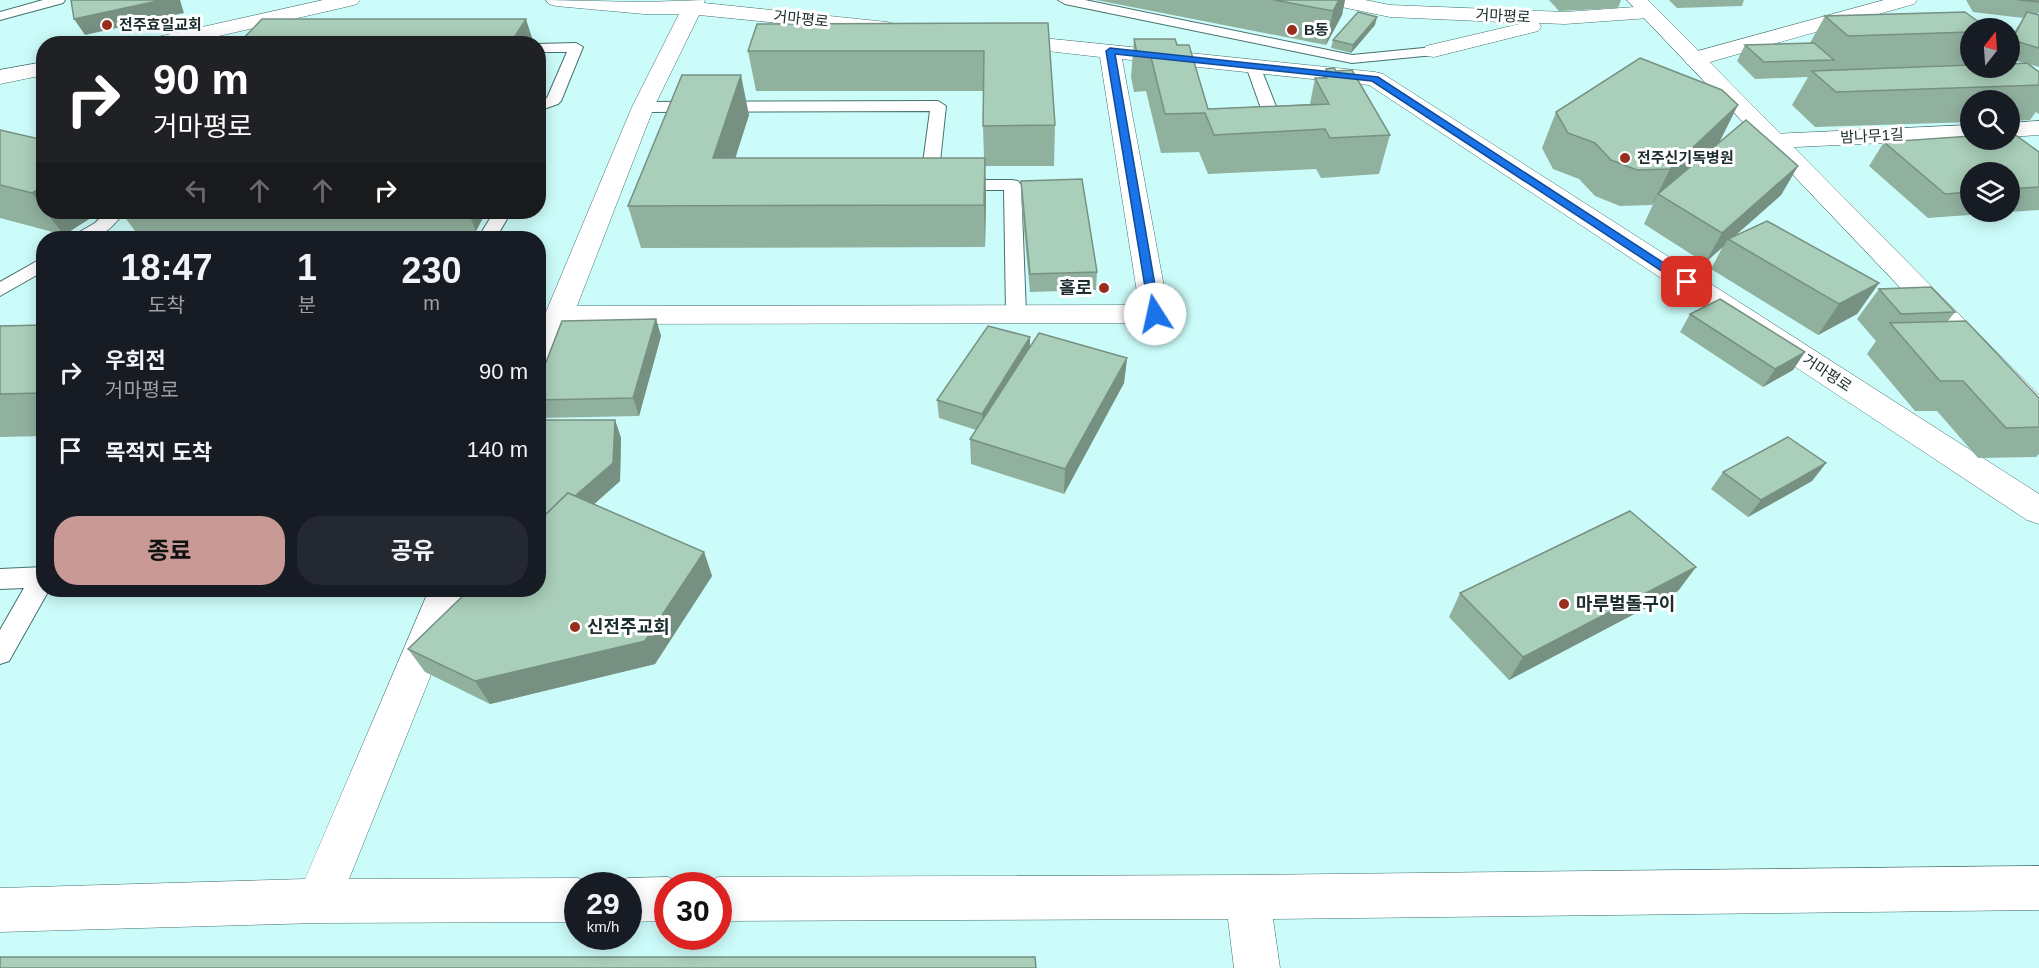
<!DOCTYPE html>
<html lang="ko">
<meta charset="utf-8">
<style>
:root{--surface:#171b24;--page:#242831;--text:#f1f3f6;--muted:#9ea1a6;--accent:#c99a95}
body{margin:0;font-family:Arial,"Noto Sans KR",sans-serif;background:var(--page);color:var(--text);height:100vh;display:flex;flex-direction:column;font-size:22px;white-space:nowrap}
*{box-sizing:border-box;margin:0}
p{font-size:20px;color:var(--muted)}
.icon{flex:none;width:33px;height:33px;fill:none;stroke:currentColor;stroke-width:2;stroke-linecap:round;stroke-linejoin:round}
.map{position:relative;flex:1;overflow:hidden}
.side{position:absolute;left:36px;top:231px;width:510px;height:366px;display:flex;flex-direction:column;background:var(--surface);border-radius:24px;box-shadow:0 3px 15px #0003}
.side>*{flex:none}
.guide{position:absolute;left:36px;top:36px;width:510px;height:183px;border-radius:24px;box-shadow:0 3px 15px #0003;background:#202124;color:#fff;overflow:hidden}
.needle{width:39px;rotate:17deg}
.fabs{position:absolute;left:1960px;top:18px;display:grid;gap:12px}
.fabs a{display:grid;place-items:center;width:60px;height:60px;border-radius:50%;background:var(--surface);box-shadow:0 3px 15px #0003;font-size:30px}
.speed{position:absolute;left:564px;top:872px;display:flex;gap:12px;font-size:30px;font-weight:700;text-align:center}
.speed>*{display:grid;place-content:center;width:78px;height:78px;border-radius:50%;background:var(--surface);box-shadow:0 3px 15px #0003;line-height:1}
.speed small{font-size:15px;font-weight:400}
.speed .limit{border:9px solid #d22;background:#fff;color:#111}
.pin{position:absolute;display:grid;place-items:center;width:51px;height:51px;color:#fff;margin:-26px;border-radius:12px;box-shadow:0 3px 9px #0006}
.me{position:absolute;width:66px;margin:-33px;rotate:350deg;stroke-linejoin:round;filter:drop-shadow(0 0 4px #0008)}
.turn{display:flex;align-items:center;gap:21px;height:126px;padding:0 18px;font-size:27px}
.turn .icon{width:78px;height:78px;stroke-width:2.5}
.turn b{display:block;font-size:42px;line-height:51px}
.lanes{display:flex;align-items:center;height:57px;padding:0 18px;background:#0003;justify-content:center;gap:30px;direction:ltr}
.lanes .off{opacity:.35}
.eta{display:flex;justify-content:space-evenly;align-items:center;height:102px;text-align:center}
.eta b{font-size:36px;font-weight:700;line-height:42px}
.button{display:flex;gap:12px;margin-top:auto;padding:12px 18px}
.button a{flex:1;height:69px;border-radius:24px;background:var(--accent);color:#111;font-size:24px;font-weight:700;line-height:69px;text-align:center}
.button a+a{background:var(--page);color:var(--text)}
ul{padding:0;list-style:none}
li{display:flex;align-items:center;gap:18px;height:78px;padding:0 18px}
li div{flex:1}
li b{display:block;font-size:22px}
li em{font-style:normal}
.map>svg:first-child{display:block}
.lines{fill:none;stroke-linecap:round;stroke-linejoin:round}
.service-casing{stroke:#457170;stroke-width:2}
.minor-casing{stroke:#457170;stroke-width:1}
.secondary-casing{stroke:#457170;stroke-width:1}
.service{fill:#fff;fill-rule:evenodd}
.minor{fill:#fff;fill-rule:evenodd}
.secondary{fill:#fff;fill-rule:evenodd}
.wall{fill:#91b19f;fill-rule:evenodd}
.shaded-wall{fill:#769082}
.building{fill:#a9ceb9;stroke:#769082;stroke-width:1.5}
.route{fill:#1a73e8;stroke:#114b97;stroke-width:1.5}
.poi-dot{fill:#982e1e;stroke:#fefefe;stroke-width:2}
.labels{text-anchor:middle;stroke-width:6;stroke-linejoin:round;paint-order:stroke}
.far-street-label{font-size:15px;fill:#1b2d2d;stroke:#fefefe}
.far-poi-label{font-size:15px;font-weight:bold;fill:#1b2d2d;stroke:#fefefe;text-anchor:start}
.poi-label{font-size:18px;font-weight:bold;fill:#1b2d2d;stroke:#fefefe;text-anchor:start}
</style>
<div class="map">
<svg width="2039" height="968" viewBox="0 0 2039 968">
<rect width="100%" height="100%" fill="#ccfcfa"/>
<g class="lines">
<defs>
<g id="service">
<path d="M 43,0 L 65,0 L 63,3 L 0,20 L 0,12 Z"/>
<path d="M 1058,0 L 1085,0 L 1352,55 L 1434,47 L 1441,51 L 1434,55 L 1352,63 L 1065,4 Z"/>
<path d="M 576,43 L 583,47 L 561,101 L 558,104 L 538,111 L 538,101 L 547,98 L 567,52 L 538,52 L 538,44 Z"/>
<path d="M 1253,62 L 1260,66 L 1279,114 L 1277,117 L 1271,119 L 1263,114 L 1246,66 Z"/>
<path d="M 938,101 L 946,106 L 938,180 L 1012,180 L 1018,181 L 1021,185 L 1026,314 L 1023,318 L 1016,320 L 1009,318 L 1006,314 L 1004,190 L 929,190 L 923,189 L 920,185 L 930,111 L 643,112 L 635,107 L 643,102 Z"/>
<path d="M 106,212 L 124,212 C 108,234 100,238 73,238 L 76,234 L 95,223 Z"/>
<path d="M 494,212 L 511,212 L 496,238 L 478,238 Z"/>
<path d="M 44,257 L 44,271 L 0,296 L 0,282 Z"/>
<path d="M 44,567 L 44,590 L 49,590 L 9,661 L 0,664 L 0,630 L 24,588 L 0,589 L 0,569 Z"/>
</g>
<g id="minor">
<path d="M 323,0 L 360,0 L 357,4 L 350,6 L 184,44 L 143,44 L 145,39 L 153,38 Z"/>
<path d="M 546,0 L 644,2 L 705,0 L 704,3 L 887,22 L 894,24 L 897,28 L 894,32 L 887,34 L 699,15 L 654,107 L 577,306 L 1139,305 L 1100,57 L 1004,46 L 997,44 L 993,40 L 997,36 L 1004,34 L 1375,72 L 1383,74 L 2039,494 L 2039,524 L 2027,520 L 1369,85 L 1122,59 L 1169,314 L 1165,320 L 1155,323 L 570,324 L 549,375 L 538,378 L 538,331 L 632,107 L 679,14 L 644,14 L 556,6 L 549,4 Z"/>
<path d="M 1324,0 L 1365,0 L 1390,5 L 1565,12 L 1649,6 L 1656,8 L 1659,12 L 1656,16 L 1649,18 L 1565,24 L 1539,23 L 1541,27 L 1538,31 L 1434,57 L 1426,56 L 1423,51 L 1426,46 L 1524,23 L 1390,17 L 1327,4 Z"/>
<path d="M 1884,0 L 1917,0 L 1914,4 L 1703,64 L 1695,65 L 1687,64 L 1684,59 L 1687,54 Z"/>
<path d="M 44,62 L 44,75 L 0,84 L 0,70 Z"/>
<path d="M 2039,121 L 2039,135 L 2010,137 L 2010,123 Z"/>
<path d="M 1971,125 L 1971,139 L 1774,148 L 1766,146 L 1762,141 L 1766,136 L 1774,134 Z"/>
<path d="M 429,590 L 465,590 L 349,879 L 578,878 L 594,885 L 578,885 L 578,922 L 318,923 L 0,932 L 0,888 L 305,879 Z"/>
<path d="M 2039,866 L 2039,910 L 1273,919 L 1280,968 L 1234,968 L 1228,919 L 718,921 L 718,885 L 702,885 L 718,877 L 1248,875 Z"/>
<path d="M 668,877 L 684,885 L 668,885 L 668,921 L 628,922 L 628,885 L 612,885 L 628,878 Z"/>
</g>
<path id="secondary" d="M 1627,0 L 1648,0 L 2039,395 L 2039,425 L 2028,422 Z"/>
</defs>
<use href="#service" class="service-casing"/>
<use href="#minor" class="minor-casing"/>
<use href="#secondary" class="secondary-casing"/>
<use href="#service" class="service"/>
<use href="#minor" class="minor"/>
<use href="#secondary" class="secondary"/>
</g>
<g class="wall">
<path d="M 1096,0 L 1345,0 L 1342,15 L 1326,45 Z"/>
<path d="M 1549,0 L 1621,0 L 1618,8 L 1559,11 Z"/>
<path d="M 1669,0 L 1744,0 L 1742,6 L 1677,8 Z"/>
<path d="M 1966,0 L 2039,0 L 2039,12 L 2037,15 L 2039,15 L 2039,67 L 2028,64 L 2039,72 L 2039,114 L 2036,112 L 2030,120 L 2010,121 L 2010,100 L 1971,100 L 1971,122 L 1815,127 L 1792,105 L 1808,77 L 1755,79 L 1737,61 L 1745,45 L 1810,43 L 1825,16 L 1971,28 L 1971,62 L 1969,65 L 2025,63 L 2010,59 L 2010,39 L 2023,18 L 1973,12 Z"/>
<path d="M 1048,23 L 1055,125 L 1054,166 L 985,166 L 986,199 L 985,247 L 641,248 L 628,206 L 749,115 L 735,158 L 984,158 L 983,126 L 983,91 L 756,91 L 748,51 Z"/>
<path d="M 1375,25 L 1351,53 L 1331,48 L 1333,40 Z"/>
<path d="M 1134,39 L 1177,45 L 1208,109 L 1310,104 L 1315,78 L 1322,78 L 1323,72 L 1325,72 L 1326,69 L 1336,71 L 1390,135 L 1379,174 L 1321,178 L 1316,169 L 1208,174 L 1199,152 L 1161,153 L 1146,91 L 1134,92 L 1131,77 Z"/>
<path d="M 1556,112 L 1720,141 L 1704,156 L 1798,166 L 1781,195 L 1736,235 L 1879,283 L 1857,314 L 1818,335 L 1711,269 L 1723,246 L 1705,263 L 1644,224 L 1654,202 L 1652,205 L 1620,206 L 1595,196 L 1579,179 L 1553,169 L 1542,148 Z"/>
<path d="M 0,130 L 44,140 L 44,212 L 100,212 L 64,235 L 0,218 Z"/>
<path d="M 1884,142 L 2039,152 L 2039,210 L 1928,218 L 1869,166 ZM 1971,172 L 2010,172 L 2010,212 L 1971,212 Z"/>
<path d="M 1021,181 L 1097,272 L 1096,290 L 1030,292 L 1021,198 Z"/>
<path d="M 121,212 L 486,212 L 476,231 L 138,235 Z"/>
<path d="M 1879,289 L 1955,312 L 1947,322 L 2039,398 L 2039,454 L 2036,457 L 1978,458 L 1937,411 L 1915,411 L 1867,354 L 1876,341 L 1857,319 Z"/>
<path d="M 1690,314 L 1805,352 L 1793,370 L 1763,387 L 1680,332 Z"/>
<path d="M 656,319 L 661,336 L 639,416 L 540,418 L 538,415 L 538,383 Z"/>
<path d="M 44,325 L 44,436 L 0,437 L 0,326 Z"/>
<path d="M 1030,347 L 1127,358 L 1124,383 L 1064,494 L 971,464 L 970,439 L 976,430 L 939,418 L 937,400 Z"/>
<path d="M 615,420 L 621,438 L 620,481 L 594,504 L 704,552 L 712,576 L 655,664 L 490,704 L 425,672 L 408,649 L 538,590 Z"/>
<path d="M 1826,463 L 1812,481 L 1748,517 L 1711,489 L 1723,472 Z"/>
<path d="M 1696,567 L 1678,591 L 1509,680 L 1449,617 L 1460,593 Z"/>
</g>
<g class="shaded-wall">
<path d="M 162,0 L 180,0 L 184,13 L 85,35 L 74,19 Z"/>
<path d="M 1339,0 L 1345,0 L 1342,15 L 1326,45 L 1333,11 Z"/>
<path d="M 1377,17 L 1375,25 L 1351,53 L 1353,45 Z"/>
<path d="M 526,19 L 534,44 L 510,44 Z"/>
<path d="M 741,75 L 749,115 L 722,200 L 713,158 Z"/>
<path d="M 1738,105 L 1720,141 L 1661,196 L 1658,194 L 1654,202 L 1652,205 L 1670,169 Z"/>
<path d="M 985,158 L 986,199 L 985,247 L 984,205 Z"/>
<path d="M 1798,166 L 1781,195 L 1730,240 L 1728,239 L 1724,246 L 1705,263 L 1722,233 Z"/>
<path d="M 44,186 L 44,208 L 32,193 Z"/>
<path d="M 46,212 L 100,212 L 64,235 Z"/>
<path d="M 468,212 L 486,212 L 476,231 Z"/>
<path d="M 1879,283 L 1857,314 L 1818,335 L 1839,304 Z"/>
<path d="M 656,319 L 661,336 L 639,416 L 633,398 Z"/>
<path d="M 1030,337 L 1030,355 L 983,432 L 982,414 Z"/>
<path d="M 1805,352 L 1793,370 L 1763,387 L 1775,369 Z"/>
<path d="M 1127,358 L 1124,383 L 1064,494 L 1065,469 Z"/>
<path d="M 615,420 L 621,438 L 620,481 L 553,541 Z"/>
<path d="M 1826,463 L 1812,481 L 1748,517 L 1761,500 Z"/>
<path d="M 704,552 L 712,576 L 655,664 L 490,704 L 475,681 Z"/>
<path d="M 1696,567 L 1678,591 L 1509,680 L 1523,657 Z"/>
</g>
<g class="building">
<path d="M 71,0 L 162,0 L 74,19 Z"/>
<path d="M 1274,0 L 1339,0 L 1333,11 Z"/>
<path d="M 2018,0 L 2039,0 L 2039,2 Z"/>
<path d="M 1358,12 L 1377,17 L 1353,45 L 1333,40 Z"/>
<path d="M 1965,12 L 1987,28 L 1971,28 L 1971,32 L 1848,36 L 1825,16 Z"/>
<path d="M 2027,12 L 2039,15 L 2039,48 L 2012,40 Z"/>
<path d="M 262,19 L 526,19 L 510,44 L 238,44 Z"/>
<path d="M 1048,23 L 1055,125 L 983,126 L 984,51 L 748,51 L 757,24 Z"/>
<path d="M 1134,39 L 1175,39 L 1177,45 L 1189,45 L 1208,109 L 1329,104 L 1315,78 L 1327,78 L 1323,72 L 1327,72 L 1326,69 L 1334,68 L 1336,71 L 1352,70 L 1390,135 L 1330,138 L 1325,129 L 1214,135 L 1205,113 L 1165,114 L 1150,53 L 1137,53 Z"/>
<path d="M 1814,43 L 1834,60 L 1764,62 L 1745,45 Z"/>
<path d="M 1640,58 L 1722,90 L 1738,105 L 1670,169 L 1637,170 L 1611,160 L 1595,143 L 1568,133 L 1556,112 Z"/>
<path d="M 2027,63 L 2039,72 L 2039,85 L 1836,92 L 1812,71 L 1971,65 L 1971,68 L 2010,68 L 2010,64 Z"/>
<path d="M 682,75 L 741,75 L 713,158 L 985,158 L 984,205 L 628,206 Z"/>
<path d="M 1746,120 L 1798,166 L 1722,233 L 1658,194 Z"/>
<path d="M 0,130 L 44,140 L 44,186 L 32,193 L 0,185 Z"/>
<path d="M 2010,134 L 2014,134 L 2039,152 L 2039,187 L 2010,189 L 2010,172 L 1971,172 L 1971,192 L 1945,194 L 1884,142 L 1971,136 L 1971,140 L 2010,140 Z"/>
<path d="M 1082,179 L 1097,272 L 1030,274 L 1021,181 Z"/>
<path d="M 1767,221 L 1879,283 L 1839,304 L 1728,239 Z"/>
<path d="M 1931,287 L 1955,312 L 1901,314 L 1879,289 Z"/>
<path d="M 1720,299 L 1805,352 L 1775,369 L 1690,314 Z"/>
<path d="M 656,319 L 633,398 L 538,400 L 538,383 L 562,321 Z"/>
<path d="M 1966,321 L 2039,398 L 2039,427 L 2006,428 L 1963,381 L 1940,381 L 1890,323 Z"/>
<path d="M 44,325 L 44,393 L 0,394 L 0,326 Z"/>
<path d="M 988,326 L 1030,337 L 982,414 L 937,400 Z"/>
<path d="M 1039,333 L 1127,358 L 1065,469 L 970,439 Z"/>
<path d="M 538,420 L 615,420 L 613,463 L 575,496 L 568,493 L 538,522 Z"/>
<path d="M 1788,437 L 1826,463 L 1761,500 L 1723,472 Z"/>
<path d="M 568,493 L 704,552 L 645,641 L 475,681 L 408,649 L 469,590 L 538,590 L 538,522 Z"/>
<path d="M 1630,511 L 1696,567 L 1523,657 L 1460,593 Z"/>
<path d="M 0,957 L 1035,957 L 1036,968 L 0,968 Z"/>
</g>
<path class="route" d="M 1110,48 L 1378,77 L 1693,282 L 1691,285 L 1683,285 L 1372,81 L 1115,54 L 1160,314 L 1155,318 L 1150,317 L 1106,51 Z"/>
<g class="poi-dot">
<circle cx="107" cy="25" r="6"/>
<circle cx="1292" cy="30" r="6"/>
<circle cx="1625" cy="158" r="6"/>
<circle cx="1104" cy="288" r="6"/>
<circle cx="1564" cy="604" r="6"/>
<circle cx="575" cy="627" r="6"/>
</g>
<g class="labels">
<g class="far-street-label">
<text transform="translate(1503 16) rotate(3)" y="5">거마평로</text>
<text transform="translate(801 19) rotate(6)" y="5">거마평로</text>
<text transform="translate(1872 136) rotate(-3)" y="5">밤나무1길</text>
<text transform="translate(1827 373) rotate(33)" y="5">거마평로</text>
</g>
<g class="far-poi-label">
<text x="119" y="30">전주효일교회</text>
<text x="1304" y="35">B동</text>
<text x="1637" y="163">전주신기독병원</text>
</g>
<g class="poi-label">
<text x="1092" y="294" text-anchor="end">홀로</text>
<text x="1576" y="610">마루벌돌구이</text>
<text x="587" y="633">신전주교회</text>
</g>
</g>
</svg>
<div class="fabs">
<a><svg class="needle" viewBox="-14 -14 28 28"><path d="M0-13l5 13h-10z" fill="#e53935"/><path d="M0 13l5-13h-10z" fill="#9ea1a6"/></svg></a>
<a><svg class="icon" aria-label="search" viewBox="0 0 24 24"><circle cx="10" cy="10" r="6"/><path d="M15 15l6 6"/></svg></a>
<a><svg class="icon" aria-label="layers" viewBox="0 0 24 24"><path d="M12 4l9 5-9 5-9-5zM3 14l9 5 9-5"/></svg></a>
</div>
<div class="speed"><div>29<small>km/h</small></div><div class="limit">30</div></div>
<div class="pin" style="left:1687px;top:282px;background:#d93025"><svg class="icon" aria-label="arrive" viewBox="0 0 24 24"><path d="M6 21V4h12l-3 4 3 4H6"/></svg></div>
<svg class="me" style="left:1155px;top:314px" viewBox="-20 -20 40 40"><circle r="19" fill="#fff"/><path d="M0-13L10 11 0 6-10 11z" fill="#1a73e8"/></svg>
<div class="guide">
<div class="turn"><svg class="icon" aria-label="right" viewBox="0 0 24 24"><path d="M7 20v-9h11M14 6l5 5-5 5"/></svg><div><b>90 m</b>거마평로</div></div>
<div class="lanes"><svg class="icon off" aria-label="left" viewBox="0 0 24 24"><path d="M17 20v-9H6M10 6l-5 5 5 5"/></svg><svg class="icon off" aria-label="ahead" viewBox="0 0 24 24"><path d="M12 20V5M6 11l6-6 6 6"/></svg><svg class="icon off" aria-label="ahead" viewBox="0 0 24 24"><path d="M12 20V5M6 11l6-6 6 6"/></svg><svg class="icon" aria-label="right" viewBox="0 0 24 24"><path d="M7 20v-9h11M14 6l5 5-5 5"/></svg></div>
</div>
<section class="side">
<div class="eta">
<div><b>18:47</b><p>도착</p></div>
<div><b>1</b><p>분</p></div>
<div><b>230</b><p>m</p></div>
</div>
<ul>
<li><svg class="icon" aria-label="right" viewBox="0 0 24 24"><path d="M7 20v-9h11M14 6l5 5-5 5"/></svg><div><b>우회전</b><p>거마평로</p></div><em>90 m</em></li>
<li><svg class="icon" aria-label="arrive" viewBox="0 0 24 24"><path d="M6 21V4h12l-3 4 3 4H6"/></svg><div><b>목적지 도착</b></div><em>140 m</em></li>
</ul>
<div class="button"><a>종료</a><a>공유</a></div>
</section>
</div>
